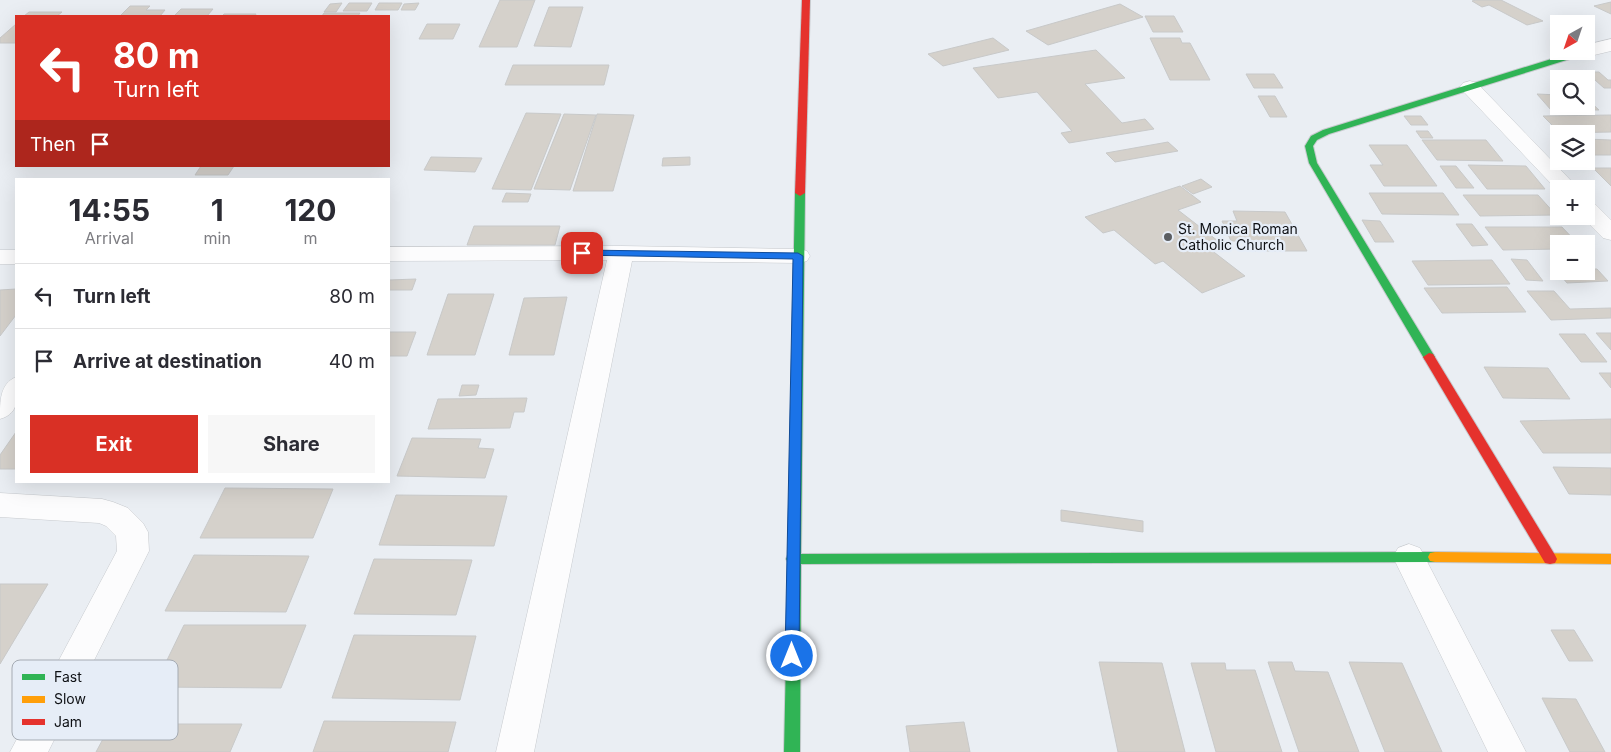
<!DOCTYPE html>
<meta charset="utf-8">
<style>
:root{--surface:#fff;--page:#f7f7f7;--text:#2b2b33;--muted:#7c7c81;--line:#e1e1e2;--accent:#d93025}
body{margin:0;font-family:Inter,sans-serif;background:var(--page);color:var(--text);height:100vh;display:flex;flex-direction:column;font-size:19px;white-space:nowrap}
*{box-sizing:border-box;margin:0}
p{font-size:16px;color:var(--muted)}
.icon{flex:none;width:28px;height:28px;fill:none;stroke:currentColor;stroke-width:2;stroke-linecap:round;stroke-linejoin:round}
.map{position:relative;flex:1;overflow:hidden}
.drawer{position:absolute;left:15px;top:178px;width:375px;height:305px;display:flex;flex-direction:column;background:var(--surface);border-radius:0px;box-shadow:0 5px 20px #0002}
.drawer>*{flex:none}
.hud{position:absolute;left:15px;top:15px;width:375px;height:152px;border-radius:0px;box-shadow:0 5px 20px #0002;background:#d93025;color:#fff;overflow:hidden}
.needle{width:32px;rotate:220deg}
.fabs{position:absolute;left:1550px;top:15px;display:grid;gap:10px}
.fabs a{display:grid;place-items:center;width:45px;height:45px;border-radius:0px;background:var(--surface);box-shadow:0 5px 20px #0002;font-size:25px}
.pin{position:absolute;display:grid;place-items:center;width:42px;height:42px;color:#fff;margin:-21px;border-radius:10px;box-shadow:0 2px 8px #0006}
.me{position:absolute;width:55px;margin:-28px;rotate:0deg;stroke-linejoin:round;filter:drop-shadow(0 0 4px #0008)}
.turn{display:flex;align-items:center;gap:18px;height:105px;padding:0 15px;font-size:22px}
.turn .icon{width:65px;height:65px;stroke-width:2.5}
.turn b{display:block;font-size:35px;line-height:42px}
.then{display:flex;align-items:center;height:48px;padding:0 15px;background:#0003;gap:10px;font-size:19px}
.eta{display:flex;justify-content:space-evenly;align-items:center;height:85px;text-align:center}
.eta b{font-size:30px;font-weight:700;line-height:35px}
.primary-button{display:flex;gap:10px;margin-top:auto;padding:10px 15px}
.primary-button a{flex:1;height:58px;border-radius:0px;background:var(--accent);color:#fff;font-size:20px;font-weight:700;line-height:58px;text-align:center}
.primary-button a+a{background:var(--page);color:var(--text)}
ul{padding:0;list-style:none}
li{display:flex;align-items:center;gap:15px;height:65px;padding:0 15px;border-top:1px solid var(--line)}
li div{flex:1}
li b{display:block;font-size:19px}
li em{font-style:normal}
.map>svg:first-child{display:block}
.building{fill:#d5d1cb;stroke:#c8c9c9}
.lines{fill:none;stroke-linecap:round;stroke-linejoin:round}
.street-casing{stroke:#c7cace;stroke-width:1}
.fast-casing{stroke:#c7cace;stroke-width:2}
.slow-casing{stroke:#c7cace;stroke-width:2}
.jam-casing{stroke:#c7cace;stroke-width:2}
.street{fill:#fcfcfd;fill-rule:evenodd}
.fast{fill:#30b455;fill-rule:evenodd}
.slow{fill:#ff9f0a;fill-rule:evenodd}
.jam{fill:#e5322d;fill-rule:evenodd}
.route{fill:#1a73e8;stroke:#114b97}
.poi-dot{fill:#5b5e62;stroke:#e6edf7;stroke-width:2}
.labels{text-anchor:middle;stroke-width:4.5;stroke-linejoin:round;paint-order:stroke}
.poi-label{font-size:14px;fill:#0e1014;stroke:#e6edf7;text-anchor:start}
.key{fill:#e6edf7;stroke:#a5abb3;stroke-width:1}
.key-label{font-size:14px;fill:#0e1014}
</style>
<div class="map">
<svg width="1611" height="752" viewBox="0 0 1611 752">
<rect width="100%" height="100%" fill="#eaeef3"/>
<g class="building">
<path d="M 500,0 L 535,0 L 517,47 L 479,47 Z"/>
<path d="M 1476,0 L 1501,0 L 1543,21 L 1527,25 L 1489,5 L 1482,7 L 1472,1 Z"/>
<path d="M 1611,2 L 1611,14 L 1594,6 Z"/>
<path d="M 342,3 L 336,12 L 324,12 L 330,4 Z"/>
<path d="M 349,3 L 372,3 L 367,11 L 343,11 Z"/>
<path d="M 379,3 L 402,3 L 398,10 L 375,10 Z"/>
<path d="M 419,3 L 415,10 L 401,10 L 404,4 Z"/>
<path d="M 1120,4 L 1143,17 L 1048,45 L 1026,31 Z"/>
<path d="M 130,6 L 150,6 L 146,10 L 165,10 L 160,16 L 120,16 Z"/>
<path d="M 549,7 L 583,7 L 571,47 L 534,46 Z"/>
<path d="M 181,9 L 213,9 L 207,16 L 174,16 Z"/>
<path d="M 29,12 L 62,12 L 57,16 L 24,16 Z"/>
<path d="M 324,13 L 360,13 L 358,16 L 322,16 Z"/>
<path d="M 224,14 L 256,14 L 255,16 L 222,16 Z"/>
<path d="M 1145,16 L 1174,16 L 1183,32 L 1153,32 Z"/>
<path d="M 16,24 L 16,43 L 0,43 L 0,38 Z"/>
<path d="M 427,24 L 460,24 L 453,39 L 419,39 Z"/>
<path d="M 993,38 L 1009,50 L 943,66 L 928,54 Z"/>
<path d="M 1150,38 L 1180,38 L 1182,43 L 1190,43 L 1210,80 L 1170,80 Z"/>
<path d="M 1096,50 L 1125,78 L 1085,84 L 1122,123 L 1145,119 L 1154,129 L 1069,143 L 1061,133 L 1072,131 L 1037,92 L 998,98 L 973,68 Z"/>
<path d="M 513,65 L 609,65 L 604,85 L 505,85 Z"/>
<path d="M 1586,72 L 1599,72 L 1608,80 L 1611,80 L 1611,88 L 1604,88 Z"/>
<path d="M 1246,74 L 1274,74 L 1283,88 L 1254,88 Z"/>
<path d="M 1537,94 L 1559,95 L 1559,106 L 1586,106 L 1586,98 L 1599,110 L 1551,110 Z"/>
<path d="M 1258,96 L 1275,96 L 1287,117 L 1270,117 Z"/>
<path d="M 526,113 L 561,114 L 531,190 L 492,189 Z"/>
<path d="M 564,114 L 596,115 L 570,190 L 534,189 Z"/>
<path d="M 597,114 L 634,115 L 613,191 L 573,191 Z"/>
<path d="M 1611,115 L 1611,132 L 1560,133 L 1543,116 Z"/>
<path d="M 1404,116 L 1421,116 L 1428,125 L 1411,125 Z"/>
<path d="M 1416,131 L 1428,131 L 1433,138 L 1421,138 Z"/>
<path d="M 1586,139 L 1611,140 L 1611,155 L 1586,155 Z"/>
<path d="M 1422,140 L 1486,140 L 1503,161 L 1437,160 Z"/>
<path d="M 1168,142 L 1178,151 L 1115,162 L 1106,153 Z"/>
<path d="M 1369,145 L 1407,145 L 1437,186 L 1384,186 L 1370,165 L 1383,165 Z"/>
<path d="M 431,157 L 482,158 L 475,172 L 424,170 Z"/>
<path d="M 690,157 L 690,165 L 662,166 L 663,158 Z"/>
<path d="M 1468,165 L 1526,166 L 1545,189 L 1487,189 Z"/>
<path d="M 201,166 L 234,166 L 228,175 L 195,175 Z"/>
<path d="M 1440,166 L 1456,166 L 1474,188 L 1456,188 Z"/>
<path d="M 1593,168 L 1611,168 L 1611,186 Z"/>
<path d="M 1201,179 L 1212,187 L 1193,194 L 1182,186 Z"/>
<path d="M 1180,186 L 1201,202 L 1178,210 L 1218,241 L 1206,246 L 1245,276 L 1202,293 L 1163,261 L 1155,264 L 1114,230 L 1103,233 L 1085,217 Z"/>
<path d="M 506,193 L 531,194 L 528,202 L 502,202 Z"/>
<path d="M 1369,193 L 1443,193 L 1459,215 L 1382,214 Z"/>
<path d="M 1463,195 L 1538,195 L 1556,215 L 1480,216 Z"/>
<path d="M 1233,211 L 1285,212 L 1307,251 L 1252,251 L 1247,241 L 1231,241 L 1222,221 L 1237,221 Z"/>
<path d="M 1362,220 L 1380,221 L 1394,242 L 1375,242 Z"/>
<path d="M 1456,224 L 1472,224 L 1488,245 L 1472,246 Z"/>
<path d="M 474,226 L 560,226 L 555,245 L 467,245 Z"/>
<path d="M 1485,227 L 1562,227 L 1578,244 L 1559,244 L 1559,249 L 1503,250 Z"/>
<path d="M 1511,259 L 1527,260 L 1543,281 L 1526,280 Z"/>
<path d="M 1492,260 L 1510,284 L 1428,285 L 1412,261 Z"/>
<path d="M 1586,269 L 1597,269 L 1608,281 L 1567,283 L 1556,270 L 1586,271 Z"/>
<path d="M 416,279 L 412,290 L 389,290 L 389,280 Z"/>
<path d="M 1507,287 L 1526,312 L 1442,313 L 1424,288 Z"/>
<path d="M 16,289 L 16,315 L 0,336 L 0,290 Z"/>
<path d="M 1527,291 L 1554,291 L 1570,309 L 1611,308 L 1611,318 L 1551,320 Z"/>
<path d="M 448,294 L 494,294 L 475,355 L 427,355 Z"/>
<path d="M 567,297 L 554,355 L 509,355 L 524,298 Z"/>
<path d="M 389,332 L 416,332 L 407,356 L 389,356 Z"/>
<path d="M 1596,333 L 1611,333 L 1611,350 Z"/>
<path d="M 1559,334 L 1585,334 L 1607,362 L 1581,362 Z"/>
<path d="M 1484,367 L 1548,368 L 1570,399 L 1503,398 Z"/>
<path d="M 1599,373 L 1611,373 L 1611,388 Z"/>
<path d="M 462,385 L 479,385 L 476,395 L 459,396 Z"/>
<path d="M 527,398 L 524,412 L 514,412 L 510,428 L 428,429 L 438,399 Z"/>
<path d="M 1611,419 L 1611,453 L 1543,453 L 1520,421 Z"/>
<path d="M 16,432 L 16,469 L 0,469 L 0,455 Z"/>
<path d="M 412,438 L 481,439 L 478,448 L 494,449 L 485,478 L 397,476 Z"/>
<path d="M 1553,467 L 1611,468 L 1611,495 L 1569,494 Z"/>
<path d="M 225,488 L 333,489 L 313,538 L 200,538 Z"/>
<path d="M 396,495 L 507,496 L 494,546 L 379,545 Z"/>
<path d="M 1061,510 L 1143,521 L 1143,532 L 1061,521 Z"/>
<path d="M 194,555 L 309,556 L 286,612 L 165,611 Z"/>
<path d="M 374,559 L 472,560 L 456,615 L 354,614 Z"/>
<path d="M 0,584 L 48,584 L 0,664 Z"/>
<path d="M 184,625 L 306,625 L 281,688 L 154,687 Z"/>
<path d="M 1551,630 L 1574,630 L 1593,661 L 1569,661 Z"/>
<path d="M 354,635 L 476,636 L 460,700 L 332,698 Z"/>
<path d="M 1099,662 L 1162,663 L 1185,752 L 1118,752 Z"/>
<path d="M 1268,662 L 1292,662 L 1295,671 L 1328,672 L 1359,752 L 1299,752 Z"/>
<path d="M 1349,662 L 1402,663 L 1442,752 L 1385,752 Z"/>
<path d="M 1191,663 L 1225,663 L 1226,670 L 1255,670 L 1282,752 L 1216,752 Z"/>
<path d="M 1542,698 L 1576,699 L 1605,752 L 1570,752 Z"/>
<path d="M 324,721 L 456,722 L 448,752 L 313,752 Z"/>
<path d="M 964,722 L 970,752 L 910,752 L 906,726 Z"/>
<path d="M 111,724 L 242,724 L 230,752 L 96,752 Z"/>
</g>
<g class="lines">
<defs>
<g id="street">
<path d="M 1611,39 L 1611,51 L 1586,57 L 1579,55 L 1577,51 L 1586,51 L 1586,45 Z"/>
<path d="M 1470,81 L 1477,83 L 1579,189 L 1559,189 L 1559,192 L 1463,91 L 1460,87 L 1463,83 Z"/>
<path d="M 1586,201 L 1594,203 L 1611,220 L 1611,240 L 1603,238 L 1581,216 L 1586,216 Z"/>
<path d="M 621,246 L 798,249 L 807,251 L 810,256 L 807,261 L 798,263 L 632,261 L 534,752 L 496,752 L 607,260 L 389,261 L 389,247 Z"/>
<rect x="0" y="250" width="16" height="14"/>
<path d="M 16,377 C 17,396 21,413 0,419 C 0,400 0,384 16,377 Z"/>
<path d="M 0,493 L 102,499 L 113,502 L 128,508 L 143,523 L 148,532 L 149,551 L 48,752 L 10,752 L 117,551 L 116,536 L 106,526 L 99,523 L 0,517 Z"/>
<path d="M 1409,544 L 1420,548 L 1526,752 L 1488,752 L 1393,557 L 1398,548 Z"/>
</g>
<g id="fast">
<path d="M 1586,49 L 1590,51 L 1589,53 L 1329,134 L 1317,140 L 1313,146 L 1317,163 L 1435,357 L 1433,360 L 1425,360 L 1309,163 L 1305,146 L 1311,136 L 1323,130 L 1577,51 L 1586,51 Z"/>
<path d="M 800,190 L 805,193 L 801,554 L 1435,552 L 1440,553 L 1442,557 L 1440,561 L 1435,562 L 801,564 L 800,752 L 784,752 L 788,562 L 786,559 L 788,555 L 795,193 Z"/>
</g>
<path id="slow" d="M 1435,552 L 1611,554 L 1611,564 L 1435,562 L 1430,561 L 1428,557 L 1430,553 Z"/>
<g id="jam">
<path d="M 802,0 L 810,0 L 805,193 L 800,196 L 795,193 Z"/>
<path d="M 1429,353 L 1433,354 L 1555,555 L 1557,559 L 1555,563 L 1550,564 L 1545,563 L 1423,357 Z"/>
</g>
</defs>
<use href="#street" class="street-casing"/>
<use href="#fast" class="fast-casing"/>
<use href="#slow" class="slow-casing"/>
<use href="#jam" class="jam-casing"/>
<use href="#street" class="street"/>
<use href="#fast" class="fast"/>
<use href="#slow" class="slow"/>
<use href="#jam" class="jam"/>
</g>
<path class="route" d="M 582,250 L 798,253 L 803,256 L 799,656 L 797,660 L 792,662 L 787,660 L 785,656 L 793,259 L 578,255 L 578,251 Z"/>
<circle class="poi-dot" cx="1168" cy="237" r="5"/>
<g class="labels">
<g class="poi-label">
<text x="1178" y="234">St. Monica Roman<tspan x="1178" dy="16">Catholic Church</tspan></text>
</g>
</g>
<rect x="12" y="660" width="166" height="80" rx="8" class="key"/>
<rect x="22" y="674" width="23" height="6" fill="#30b455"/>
<rect x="22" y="696" width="23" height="7" fill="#ff9f0a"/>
<rect x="22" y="719" width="23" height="6" fill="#e5322d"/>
<g class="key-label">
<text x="54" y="682">Fast</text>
<text x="54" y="704">Slow</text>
<text x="54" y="727">Jam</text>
</g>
</svg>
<div class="fabs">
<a><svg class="needle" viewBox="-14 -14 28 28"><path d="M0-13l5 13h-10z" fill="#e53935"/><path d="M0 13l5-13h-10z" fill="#7c7c81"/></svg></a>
<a><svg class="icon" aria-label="search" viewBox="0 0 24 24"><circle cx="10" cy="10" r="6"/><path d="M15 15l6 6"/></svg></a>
<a><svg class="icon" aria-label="layers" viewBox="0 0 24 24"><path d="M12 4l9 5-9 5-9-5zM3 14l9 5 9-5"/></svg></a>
<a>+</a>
<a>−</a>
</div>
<div class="pin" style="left:582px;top:253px;background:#d93025"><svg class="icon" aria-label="arrive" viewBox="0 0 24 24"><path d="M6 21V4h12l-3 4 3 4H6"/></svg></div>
<svg class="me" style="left:792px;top:656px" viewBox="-20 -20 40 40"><circle r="17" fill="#1a73e8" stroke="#fff" stroke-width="3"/><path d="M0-11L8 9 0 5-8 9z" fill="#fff"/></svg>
<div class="hud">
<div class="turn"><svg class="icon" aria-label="left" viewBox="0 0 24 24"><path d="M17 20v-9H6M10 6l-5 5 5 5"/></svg><div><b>80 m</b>Turn left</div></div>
<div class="then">Then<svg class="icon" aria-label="arrive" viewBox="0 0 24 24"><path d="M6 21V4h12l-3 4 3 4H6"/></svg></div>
</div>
<section class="drawer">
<div class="eta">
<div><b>14:55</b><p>Arrival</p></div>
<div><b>1</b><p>min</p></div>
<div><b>120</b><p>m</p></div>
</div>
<ul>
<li><svg class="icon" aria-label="left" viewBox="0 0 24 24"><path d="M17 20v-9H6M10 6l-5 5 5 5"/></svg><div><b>Turn left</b></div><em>80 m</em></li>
<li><svg class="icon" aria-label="arrive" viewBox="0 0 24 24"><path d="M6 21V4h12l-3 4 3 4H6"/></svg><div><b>Arrive at destination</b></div><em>40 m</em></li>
</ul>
<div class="primary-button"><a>Exit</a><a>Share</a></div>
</section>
</div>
